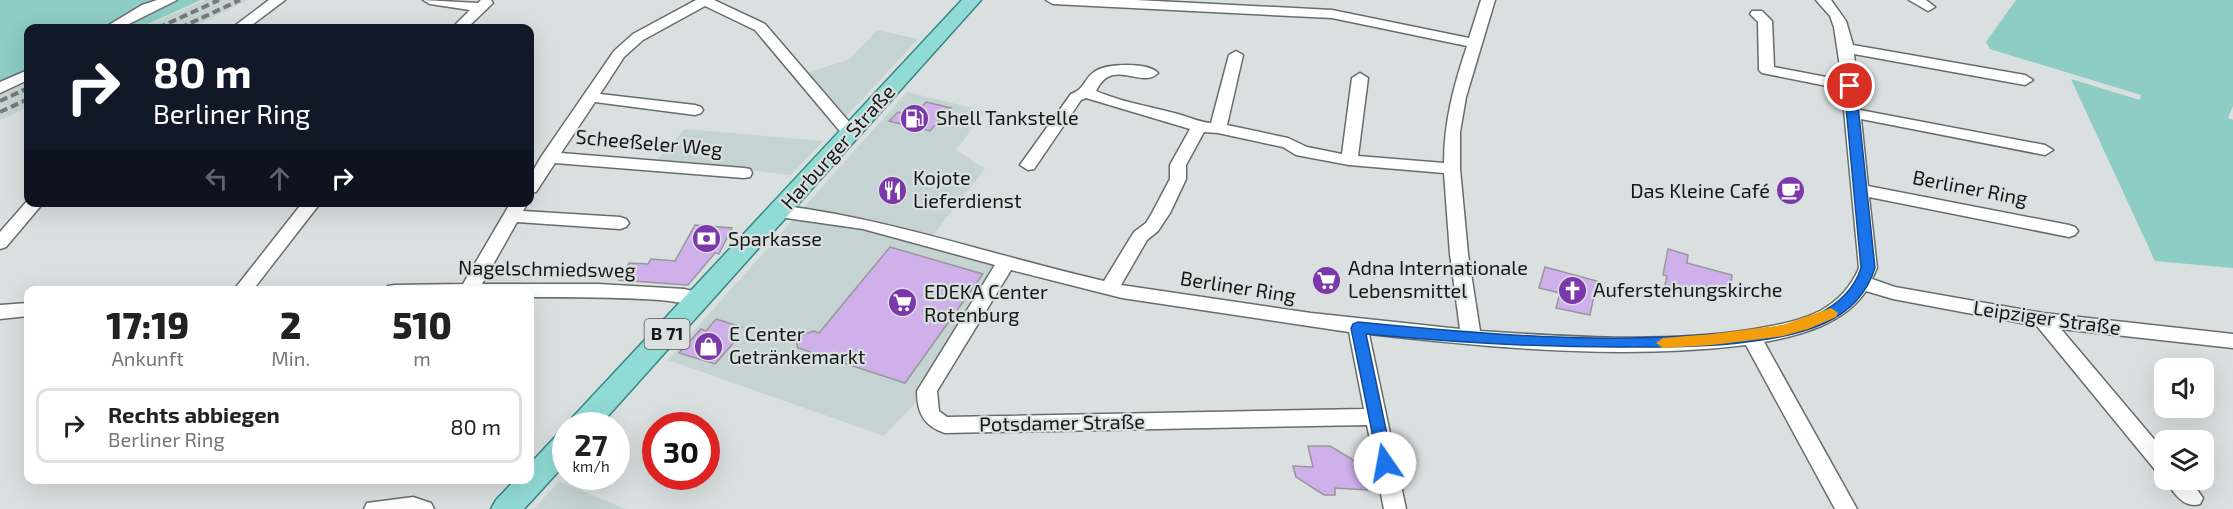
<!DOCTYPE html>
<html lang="de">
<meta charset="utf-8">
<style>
:root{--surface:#fff;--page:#f2f2f2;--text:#222;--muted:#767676;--line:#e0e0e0}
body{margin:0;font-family:"Exo 2",sans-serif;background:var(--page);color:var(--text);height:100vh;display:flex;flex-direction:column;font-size:22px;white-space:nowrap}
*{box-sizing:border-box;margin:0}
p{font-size:20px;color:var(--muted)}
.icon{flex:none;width:33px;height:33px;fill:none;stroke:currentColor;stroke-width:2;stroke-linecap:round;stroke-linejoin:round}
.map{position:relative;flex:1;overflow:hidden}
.drawer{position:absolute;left:24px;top:286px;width:510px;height:198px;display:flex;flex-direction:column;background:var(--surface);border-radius:12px;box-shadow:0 6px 24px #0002}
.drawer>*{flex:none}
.banner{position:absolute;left:24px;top:24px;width:510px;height:183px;border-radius:12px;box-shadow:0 6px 24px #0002;background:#111827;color:#fff;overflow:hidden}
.controls{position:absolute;left:2154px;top:358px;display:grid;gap:12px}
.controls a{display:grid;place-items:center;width:60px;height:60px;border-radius:12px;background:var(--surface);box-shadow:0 6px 24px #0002;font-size:30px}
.speed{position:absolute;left:552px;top:412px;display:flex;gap:12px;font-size:30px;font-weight:700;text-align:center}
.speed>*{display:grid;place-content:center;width:78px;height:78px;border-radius:50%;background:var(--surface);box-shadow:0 6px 24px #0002;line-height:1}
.speed small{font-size:15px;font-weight:400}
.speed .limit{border:9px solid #d22;background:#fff;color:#111}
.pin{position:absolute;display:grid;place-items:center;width:51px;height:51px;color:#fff;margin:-26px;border:3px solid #fff;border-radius:50%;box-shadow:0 2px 6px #0007}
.me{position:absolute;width:66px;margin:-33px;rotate:348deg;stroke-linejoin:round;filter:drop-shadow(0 0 4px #0008)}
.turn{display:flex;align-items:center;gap:21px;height:126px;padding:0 30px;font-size:27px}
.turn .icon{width:78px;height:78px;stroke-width:2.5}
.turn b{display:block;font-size:42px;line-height:51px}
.lanes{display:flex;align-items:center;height:57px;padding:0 30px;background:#0003;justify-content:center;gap:30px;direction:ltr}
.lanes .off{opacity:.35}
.eta{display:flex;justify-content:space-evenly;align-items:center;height:102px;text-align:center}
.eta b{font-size:36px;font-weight:800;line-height:42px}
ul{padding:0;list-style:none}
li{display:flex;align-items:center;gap:18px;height:75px;margin:0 12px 9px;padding:0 18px;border:3px solid var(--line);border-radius:12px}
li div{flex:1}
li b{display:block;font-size:22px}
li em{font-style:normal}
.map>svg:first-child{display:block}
.built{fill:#c5d4d2}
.green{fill:#8eccc6}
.building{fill:#cfb0eb;stroke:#99979c;stroke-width:1.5}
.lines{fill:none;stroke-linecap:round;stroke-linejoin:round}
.minor-casing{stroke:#676d6c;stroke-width:3}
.major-casing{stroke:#368781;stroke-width:3}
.minor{fill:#fff;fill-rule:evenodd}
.major{fill:#91dbd6;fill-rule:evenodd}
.rail{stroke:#767a79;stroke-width:4;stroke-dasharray:8 4;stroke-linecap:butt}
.route{fill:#1a73e8;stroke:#114b97;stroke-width:1.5}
.slow{fill:#f59e0b}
.labels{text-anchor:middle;stroke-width:4.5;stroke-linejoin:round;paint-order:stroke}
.shield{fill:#d9e0df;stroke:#505454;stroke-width:1.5}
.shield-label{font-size:18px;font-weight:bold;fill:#161818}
.poi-label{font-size:20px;fill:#161818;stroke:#d9e0df;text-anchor:start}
.street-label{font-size:20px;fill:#161818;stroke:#d9e0df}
</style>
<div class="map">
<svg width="2233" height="509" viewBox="0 0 2233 509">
<rect width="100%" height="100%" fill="#d9e0df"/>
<g class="built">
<path d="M 205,0 L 248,0 L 191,28 L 141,28 Z"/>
<path d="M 877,30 L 918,39 L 843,120 L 807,73 L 850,59 Z"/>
<path d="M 28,79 L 28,107 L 0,120 L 0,92 Z"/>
<path d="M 907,92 L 985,111 L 956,150 L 985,169 L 929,240 L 1007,261 L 927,391 L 884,436 L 668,360 Z"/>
<path d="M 685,129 L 823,141 L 791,175 L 657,160 Z"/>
<path d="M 559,481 L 626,509 L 534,509 Z"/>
</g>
<g class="green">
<path d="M 0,0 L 201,0 L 139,28 L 28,28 L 28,79 L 0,92 Z"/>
<path d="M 2016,0 L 2233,0 L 2233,106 L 2228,118 L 2233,120 L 2233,268 L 2155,261 L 2071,79 L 2140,100 L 2141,95 L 1990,49 L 1986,42 Z"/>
</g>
<g class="building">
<path d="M 926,102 L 951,108 L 930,131 L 889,121 L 898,112 L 914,116 Z"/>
<path d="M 695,225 L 732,228 L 719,254 L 715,253 L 688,285 L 619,280 L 629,263 L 648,264 L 651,259 L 675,261 Z"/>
<path d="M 890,247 L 983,274 L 905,383 L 798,348 L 796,341 L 802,335 L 814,331 L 819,333 Z"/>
<path d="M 1668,249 L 1688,255 L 1687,263 L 1732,275 L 1730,293 L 1706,286 L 1705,296 L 1665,285 L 1667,276 L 1663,275 Z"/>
<path d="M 1545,267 L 1597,281 L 1590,315 L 1556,308 L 1560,293 L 1539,288 Z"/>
<path d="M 716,319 L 742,327 L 732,338 L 737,339 L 715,364 L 679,353 L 701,329 L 706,331 Z"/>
<path d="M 1308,446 L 1330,446 L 1352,459 L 1366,477 L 1368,490 L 1335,488 L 1335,495 L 1324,495 L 1296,477 L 1293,466 L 1313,467 Z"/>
</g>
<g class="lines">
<defs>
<g id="minor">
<path d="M 157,0 L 177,0 L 121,28 L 104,28 L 142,5 Z"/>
<path d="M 269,0 L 285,0 L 248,28 L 232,28 Z"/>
<path d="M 423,0 L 478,3 L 481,0 L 491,0 L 493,3 L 467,28 L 452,28 L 470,10 L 430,4 Z"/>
<path d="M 696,0 L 714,0 L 765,24 L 856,130 L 858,133 L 856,136 L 844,136 L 755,30 L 705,6 L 643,40 L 624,57 L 600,94 L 695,105 L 701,107 L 703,110 L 701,113 L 695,115 L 595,102 L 561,153 L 744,168 L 750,169 L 752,173 L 750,177 L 744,178 L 555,163 L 536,192 L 530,193 L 530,176 L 541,157 L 614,51 L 633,34 Z"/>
<path d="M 1046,0 L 1136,0 L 1332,10 L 1469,38 L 1481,0 L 1495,0 L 1466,97 L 1460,132 L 1460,169 L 1468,254 L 1480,331 C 1568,337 1662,343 1749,330 C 1773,326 1798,322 1820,311 C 1838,301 1851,287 1859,268 L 1842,89 L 1762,73 L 1759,70 L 1758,22 L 1750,14 L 1752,11 L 1762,11 L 1772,21 L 1774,67 L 1842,80 L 1834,27 L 1830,16 L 1816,0 L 1831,0 L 1846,21 L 1853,45 L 2025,75 L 2033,80 L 2025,85 L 1854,54 L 1860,110 L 2045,145 L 2053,150 L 2045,155 L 1861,119 L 1868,186 L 2069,225 L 2075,227 L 2078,231 L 2075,235 L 2069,237 L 1869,197 L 1877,268 L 1872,279 L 1895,287 L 2043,313 L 2233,334 L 2233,348 L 2061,329 L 2164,451 L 2164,474 L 2156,471 L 2037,326 L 1893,299 L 1866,291 C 1844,324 1801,335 1764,342 L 1857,509 L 1835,509 L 1746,345 C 1622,360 1493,348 1369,334 L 1406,509 L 1384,509 L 1367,425 L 945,433 C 924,426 917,413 917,391 L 995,265 L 863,229 L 779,217 L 773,215 L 770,211 L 773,207 L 779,205 C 891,219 995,256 1104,281 L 1134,232 L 1146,223 L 1152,213 L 1170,179 L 1170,165 L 1190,129 L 1086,98 L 1081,100 L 1034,169 L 1028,170 L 1020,165 L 1071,94 C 1085,89 1083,80 1094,72 C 1106,63 1148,62 1158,73 C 1142,90 1112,56 1096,91 C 1121,102 1148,106 1174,113 C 1187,116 1198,122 1211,123 L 1229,55 L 1236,51 L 1243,55 L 1227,125 L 1288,138 L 1307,147 L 1342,154 L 1352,78 L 1360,73 L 1368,78 L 1358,156 L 1444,163 C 1444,121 1454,85 1467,46 L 1332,18 L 1053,4 ZM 1204,132 L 1218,133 L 1283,147 L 1296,155 L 1349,165 L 1444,173 L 1450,254 L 1460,329 L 1311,313 L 1121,285 L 1147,240 L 1158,231 L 1170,213 L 1186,179 L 1186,165 ZM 1011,270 L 1122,298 L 1349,332 L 1364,409 L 947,417 L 939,411 L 937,391 Z"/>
<path d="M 1909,0 L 1926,0 L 1935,7 L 1928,11 Z"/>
<path d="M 28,70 L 28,80 L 0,93 L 0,82 Z"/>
<path d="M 28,200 L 28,202 L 44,202 L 6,247 L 0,249 L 0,232 Z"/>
<path d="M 303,202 L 321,202 L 252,291 L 233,291 Z"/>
<path d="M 511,202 L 528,202 L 523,211 L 620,217 L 626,219 L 629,223 L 626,227 L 620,229 L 517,222 L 482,284 L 598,284 L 684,289 L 706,294 L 708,299 L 706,304 C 696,306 672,301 660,300 C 616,297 573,297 530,297 L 530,291 L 386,291 L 388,286 L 395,285 L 463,284 Z"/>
<path d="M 28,303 L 28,316 L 0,319 L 0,305 Z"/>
<path d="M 2166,480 L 2190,480 L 2203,498 L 2200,504 C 2184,509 2173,493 2166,480 Z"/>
<path d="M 413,497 L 431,503 L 434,509 L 364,509 L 367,503 Z"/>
</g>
<g id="major">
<path d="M 962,0 L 981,0 L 599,426 L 568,426 L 572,418 Z"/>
<path d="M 566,433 L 566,463 L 524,509 L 491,509 L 496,500 L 515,480 L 530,480 L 530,464 L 556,436 Z"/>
</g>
</defs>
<use href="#minor" class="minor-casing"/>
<use href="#major" class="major-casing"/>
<use href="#minor" class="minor"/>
<use href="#major" class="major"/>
<g class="rail">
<path d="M 158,28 L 219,0"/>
<path d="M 180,28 L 240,0"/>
<path d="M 0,101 L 28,88"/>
<path d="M 0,112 L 28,99"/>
</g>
</g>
<path class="route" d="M 1850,82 L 1856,86 L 1875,268 C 1867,293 1849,312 1825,323 C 1777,345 1697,347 1644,347 C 1551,348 1459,343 1366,334 L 1393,463 L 1391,467 L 1385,469 L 1379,467 L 1351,328 L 1353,324 L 1358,322 C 1480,334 1604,345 1726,333 C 1755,330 1790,328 1816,315 C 1837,305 1854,290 1861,268 L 1844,86 Z"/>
<path class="slow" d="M 1831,308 L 1838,313 L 1836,317 L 1808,329 L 1783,336 L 1712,345 L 1663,348 L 1656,343 L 1663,338 L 1712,334 L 1783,325 Z"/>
<defs>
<symbol id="fuel-disc" viewBox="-11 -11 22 22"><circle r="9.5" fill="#7c37ab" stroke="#d9e0df"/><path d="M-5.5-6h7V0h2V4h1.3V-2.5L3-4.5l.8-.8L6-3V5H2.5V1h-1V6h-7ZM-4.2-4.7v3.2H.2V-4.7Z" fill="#fff"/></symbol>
<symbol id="restaurant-disc" viewBox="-11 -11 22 22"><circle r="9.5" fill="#7c37ab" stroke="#d9e0df"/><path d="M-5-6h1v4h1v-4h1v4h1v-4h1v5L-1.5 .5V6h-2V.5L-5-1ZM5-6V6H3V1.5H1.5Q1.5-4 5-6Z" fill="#fff"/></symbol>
<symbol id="cafe-disc" viewBox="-11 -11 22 22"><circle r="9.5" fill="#7c37ab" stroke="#d9e0df"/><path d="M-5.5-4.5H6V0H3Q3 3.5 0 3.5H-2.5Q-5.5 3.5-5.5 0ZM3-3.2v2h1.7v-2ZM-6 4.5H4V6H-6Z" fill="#fff"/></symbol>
<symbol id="bank-disc" viewBox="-11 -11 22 22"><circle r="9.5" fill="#7c37ab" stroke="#d9e0df"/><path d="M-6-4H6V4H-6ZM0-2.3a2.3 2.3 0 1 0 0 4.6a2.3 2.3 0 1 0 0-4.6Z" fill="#fff"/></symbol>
<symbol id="supermarket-disc" viewBox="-11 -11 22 22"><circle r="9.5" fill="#7c37ab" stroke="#d9e0df"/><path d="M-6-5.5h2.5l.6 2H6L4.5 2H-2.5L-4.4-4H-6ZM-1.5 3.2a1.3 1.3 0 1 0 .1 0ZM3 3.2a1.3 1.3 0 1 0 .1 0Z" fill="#fff"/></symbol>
<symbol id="church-disc" viewBox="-11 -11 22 22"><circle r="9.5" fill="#7c37ab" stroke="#d9e0df"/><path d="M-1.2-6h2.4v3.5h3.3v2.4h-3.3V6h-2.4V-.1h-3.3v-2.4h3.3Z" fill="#fff"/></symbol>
<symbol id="shop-disc" viewBox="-11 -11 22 22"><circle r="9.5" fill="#7c37ab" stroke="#d9e0df"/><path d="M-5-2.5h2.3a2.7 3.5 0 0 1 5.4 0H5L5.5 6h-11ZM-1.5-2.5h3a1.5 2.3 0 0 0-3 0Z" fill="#fff"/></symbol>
</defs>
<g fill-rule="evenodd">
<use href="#fuel-disc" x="898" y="102" width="33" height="33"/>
<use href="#restaurant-disc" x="876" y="174" width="33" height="33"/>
<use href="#cafe-disc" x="1774" y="174" width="33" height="33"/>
<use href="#bank-disc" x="690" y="222" width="33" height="33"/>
<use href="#supermarket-disc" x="1310" y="264" width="33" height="33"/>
<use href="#church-disc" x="1556" y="274" width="33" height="33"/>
<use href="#supermarket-disc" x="886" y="286" width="33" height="33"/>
<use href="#shop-disc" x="692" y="330" width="33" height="33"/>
</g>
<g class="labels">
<rect class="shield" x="644.5" y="319" width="45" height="30" rx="4.5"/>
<g class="shield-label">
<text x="667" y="340">B 71</text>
</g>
<g class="poi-label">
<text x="936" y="125">Shell Tankstelle</text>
<text x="913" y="185">Kojote<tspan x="913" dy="23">Lieferdienst</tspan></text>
<text x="1770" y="198" text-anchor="end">Das Kleine Café</text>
<text x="728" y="246">Sparkasse</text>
<text x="1348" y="275">Adna Internationale<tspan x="1348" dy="23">Lebensmittel</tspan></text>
<text x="1593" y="297">Auferstehungskirche</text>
<text x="924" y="299">EDEKA Center<tspan x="924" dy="23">Rotenburg</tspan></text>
<text x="729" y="341">E Center<tspan x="729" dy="23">Getränkemarkt</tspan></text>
</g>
<g class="street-label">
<text transform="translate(649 143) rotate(5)" y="7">Scheeßeler Weg</text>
<text transform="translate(838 147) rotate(-48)" y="7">Harburger Straße</text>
<text transform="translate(1970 188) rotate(11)" y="7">Berliner Ring</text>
<text transform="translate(547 269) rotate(1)" y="7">Nagelschmiedsweg</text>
<text transform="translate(1238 287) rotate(9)" y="7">Berliner Ring</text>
<text transform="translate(2047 318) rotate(8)" y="7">Leipziger Straße</text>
<text transform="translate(1062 423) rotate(-1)" y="7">Potsdamer Straße</text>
</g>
</g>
</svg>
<div class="controls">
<a><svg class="icon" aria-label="sound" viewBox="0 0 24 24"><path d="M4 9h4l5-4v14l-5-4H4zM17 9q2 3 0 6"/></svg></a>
<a><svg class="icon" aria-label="layers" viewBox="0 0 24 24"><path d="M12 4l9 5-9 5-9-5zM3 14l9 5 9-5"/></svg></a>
</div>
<div class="speed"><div>27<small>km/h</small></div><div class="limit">30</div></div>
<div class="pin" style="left:1850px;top:86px;background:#d93025"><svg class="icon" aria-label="arrive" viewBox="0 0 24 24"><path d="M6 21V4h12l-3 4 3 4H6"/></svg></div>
<svg class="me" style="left:1385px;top:463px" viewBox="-20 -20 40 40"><circle r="19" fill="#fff"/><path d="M0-13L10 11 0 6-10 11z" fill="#1a73e8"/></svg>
<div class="banner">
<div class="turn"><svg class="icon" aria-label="right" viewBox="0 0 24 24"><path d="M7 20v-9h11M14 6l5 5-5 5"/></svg><div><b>80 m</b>Berliner Ring</div></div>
<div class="lanes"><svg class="icon off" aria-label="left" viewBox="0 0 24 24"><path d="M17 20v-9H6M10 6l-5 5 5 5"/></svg><svg class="icon off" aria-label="ahead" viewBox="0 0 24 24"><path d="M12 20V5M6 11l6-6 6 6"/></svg><svg class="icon" aria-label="right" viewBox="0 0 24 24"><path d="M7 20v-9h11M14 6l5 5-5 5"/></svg></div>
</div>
<section class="drawer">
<div class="eta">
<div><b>17:19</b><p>Ankunft</p></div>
<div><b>2</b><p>Min.</p></div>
<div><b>510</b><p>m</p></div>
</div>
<ul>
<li><svg class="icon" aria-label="right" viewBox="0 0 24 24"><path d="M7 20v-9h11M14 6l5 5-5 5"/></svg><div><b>Rechts abbiegen</b><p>Berliner Ring</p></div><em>80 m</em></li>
</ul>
</section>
</div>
